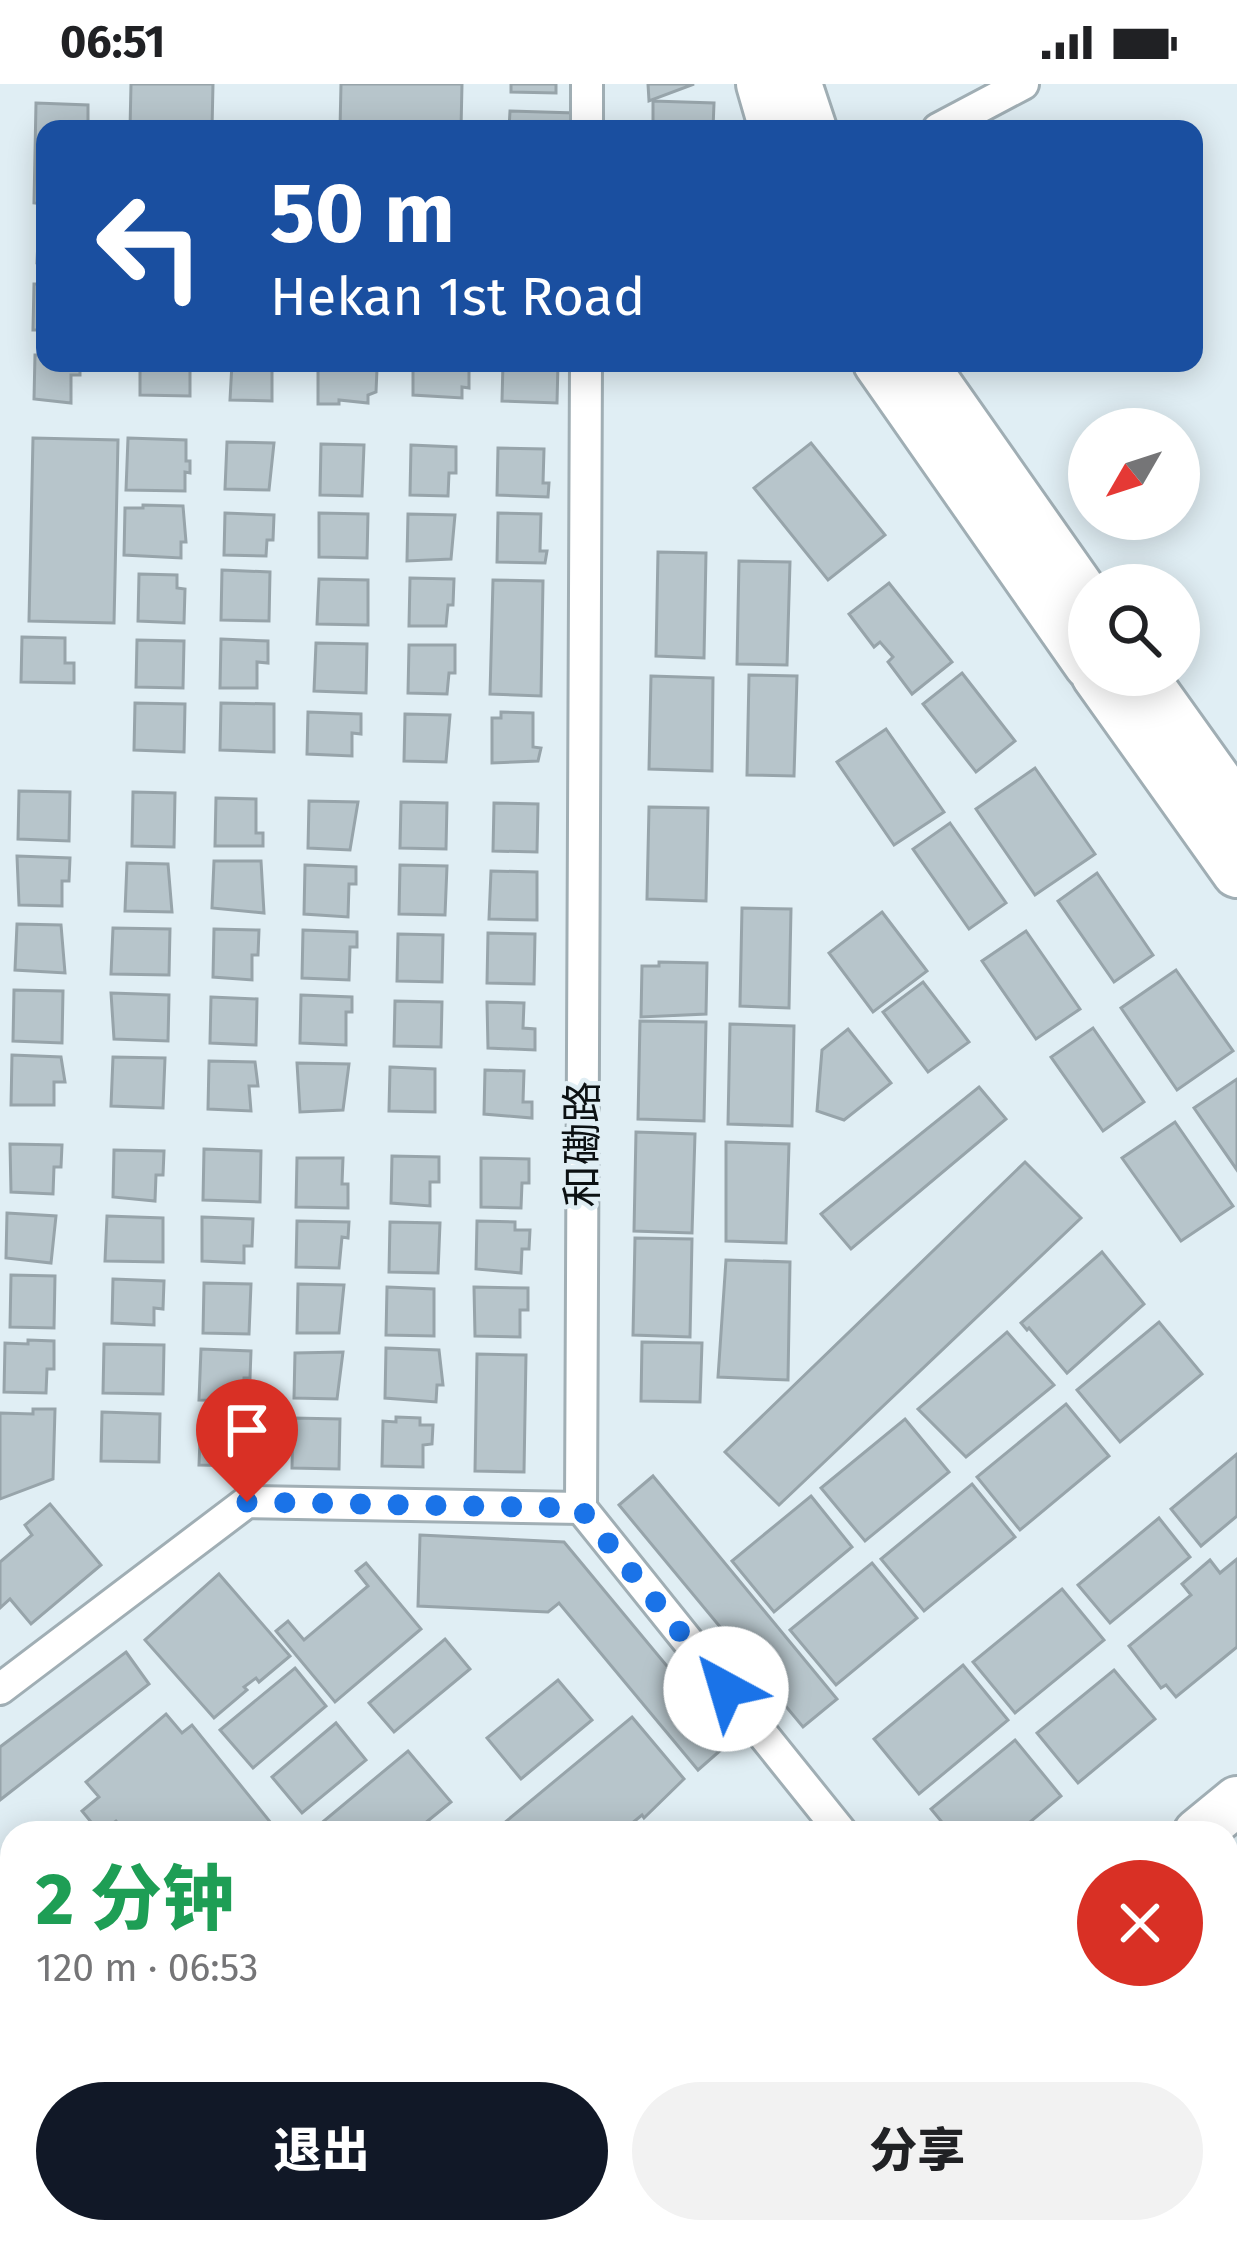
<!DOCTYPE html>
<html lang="zh">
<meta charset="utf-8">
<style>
:root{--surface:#fff;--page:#f2f2f2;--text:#202124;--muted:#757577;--accent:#111827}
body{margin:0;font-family:"Fira Sans","Noto Sans SC",sans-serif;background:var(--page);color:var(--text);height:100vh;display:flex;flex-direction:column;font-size:45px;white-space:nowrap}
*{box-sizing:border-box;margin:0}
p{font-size:39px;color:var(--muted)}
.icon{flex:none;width:66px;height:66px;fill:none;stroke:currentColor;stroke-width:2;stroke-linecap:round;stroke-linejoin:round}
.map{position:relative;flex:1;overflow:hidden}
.side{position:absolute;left:0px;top:1737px;width:1239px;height:423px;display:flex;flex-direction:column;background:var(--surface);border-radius:36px 36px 0 0;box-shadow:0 6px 30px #0003}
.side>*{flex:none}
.hud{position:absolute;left:36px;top:36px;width:1167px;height:252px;border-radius:24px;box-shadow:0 6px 30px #0003;background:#1a4fa0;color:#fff;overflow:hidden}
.needle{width:78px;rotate:231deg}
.buttons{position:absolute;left:1068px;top:324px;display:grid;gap:24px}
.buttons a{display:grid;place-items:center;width:132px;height:132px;border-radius:50%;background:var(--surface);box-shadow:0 6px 30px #0003;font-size:60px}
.pin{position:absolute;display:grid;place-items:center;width:102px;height:102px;color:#fff;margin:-123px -51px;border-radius:50% 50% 50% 0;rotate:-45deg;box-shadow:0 0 12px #0007}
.pin .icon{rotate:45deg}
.me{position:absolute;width:132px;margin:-66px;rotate:321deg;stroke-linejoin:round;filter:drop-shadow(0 0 9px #0008)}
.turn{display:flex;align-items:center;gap:42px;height:252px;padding:0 36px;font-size:54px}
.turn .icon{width:156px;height:156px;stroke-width:2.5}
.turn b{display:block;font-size:84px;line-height:102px}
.round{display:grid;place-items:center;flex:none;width:126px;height:126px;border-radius:63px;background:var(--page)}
.summary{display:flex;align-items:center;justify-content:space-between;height:204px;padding:0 36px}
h1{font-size:72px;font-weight:800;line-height:90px;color:#1e9e55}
.primary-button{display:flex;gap:24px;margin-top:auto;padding:24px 36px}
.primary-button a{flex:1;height:138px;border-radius:72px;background:var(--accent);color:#fff;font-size:48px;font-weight:800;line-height:138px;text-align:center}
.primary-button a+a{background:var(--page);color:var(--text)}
.status{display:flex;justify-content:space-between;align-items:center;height:84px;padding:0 60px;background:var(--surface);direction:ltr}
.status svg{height:33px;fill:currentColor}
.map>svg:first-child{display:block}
.building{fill:#b7c5cb;stroke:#97a4aa;stroke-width:3}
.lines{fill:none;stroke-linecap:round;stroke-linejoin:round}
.service-casing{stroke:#a0aeb4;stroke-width:21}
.minor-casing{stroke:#a0aeb4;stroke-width:36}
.primary-casing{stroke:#a0aeb4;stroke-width:54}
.path{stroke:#8d979c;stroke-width:6;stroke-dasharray:3 9;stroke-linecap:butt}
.service{stroke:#fff;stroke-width:15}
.minor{stroke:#fff;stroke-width:30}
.primary{stroke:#fff;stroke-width:48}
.route{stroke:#1a73e8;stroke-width:21;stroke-dasharray:0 37.8}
.labels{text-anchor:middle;stroke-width:9;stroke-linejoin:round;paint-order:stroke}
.street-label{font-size:42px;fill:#0c1113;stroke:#e0eef4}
</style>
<div class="status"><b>06:51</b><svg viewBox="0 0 49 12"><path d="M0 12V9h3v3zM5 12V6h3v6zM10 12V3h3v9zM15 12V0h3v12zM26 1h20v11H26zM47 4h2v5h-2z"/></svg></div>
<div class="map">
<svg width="1237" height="2158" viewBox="0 0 1237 2158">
<rect width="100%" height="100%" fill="#e0eef4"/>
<g class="building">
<path d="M 131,0 L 213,0 L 212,45 L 130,45 Z"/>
<path d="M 341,0 L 462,0 L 461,45 L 340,45 Z"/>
<path d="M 511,0 L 556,0 L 556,9 L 511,8 Z"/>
<path d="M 648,0 L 694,0 L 649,17 Z"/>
<path d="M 653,17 L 714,19 L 713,45 L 653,45 Z"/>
<path d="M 36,19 L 88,21 L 88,45 L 45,45 L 45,120 L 34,119 Z"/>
<path d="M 510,27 L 575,29 L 575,45 L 509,45 Z"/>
<path d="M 39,133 L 45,133 L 45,180 L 37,179 Z"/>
<path d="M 34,200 L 45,200 L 45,246 L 33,246 Z"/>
<path d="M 35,271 L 45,271 L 45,279 L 80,279 L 80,291 L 71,291 L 71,319 L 34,315 Z"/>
<path d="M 140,279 L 190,279 L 190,312 L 140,311 Z"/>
<path d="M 232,279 L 272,279 L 272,317 L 230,316 Z"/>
<path d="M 318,279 L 370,279 L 370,284 L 377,285 L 376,308 L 368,311 L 368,319 L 339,316 L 339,320 L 318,320 Z"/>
<path d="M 413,279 L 469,282 L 469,304 L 462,303 L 462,314 L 413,311 Z"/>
<path d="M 503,279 L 558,279 L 557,319 L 502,317 Z"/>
<path d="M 33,354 L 118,356 L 114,539 L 29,537 Z"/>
<path d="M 128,354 L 186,356 L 186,377 L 190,377 L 190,389 L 185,388 L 185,407 L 126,406 Z"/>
<path d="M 227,358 L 274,359 L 269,406 L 225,405 Z"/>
<path d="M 811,359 L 885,451 L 828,496 L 754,404 Z"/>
<path d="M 321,360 L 364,361 L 362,412 L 320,411 Z"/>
<path d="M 411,361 L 456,363 L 456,389 L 449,389 L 448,412 L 410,411 Z"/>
<path d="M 498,364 L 544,365 L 543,399 L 549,399 L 548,413 L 497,411 Z"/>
<path d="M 143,421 L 183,422 L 186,458 L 181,458 L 181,474 L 124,471 L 125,424 L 143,424 Z"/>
<path d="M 225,429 L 274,431 L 273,456 L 267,456 L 266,472 L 224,471 Z"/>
<path d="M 319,429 L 368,430 L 367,474 L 319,473 Z"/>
<path d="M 498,429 L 541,430 L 540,467 L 547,467 L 545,479 L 497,478 Z"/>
<path d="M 408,430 L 455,431 L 451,475 L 407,477 Z"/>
<path d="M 658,468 L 706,469 L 704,574 L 656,572 Z"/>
<path d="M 739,477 L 790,478 L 787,581 L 737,580 Z"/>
<path d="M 222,486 L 270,488 L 269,537 L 221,536 Z"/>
<path d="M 139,490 L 177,491 L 177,504 L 185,505 L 184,539 L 138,537 Z"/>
<path d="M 410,494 L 454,495 L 453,521 L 448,521 L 446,542 L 409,542 Z"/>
<path d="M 319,495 L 368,496 L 368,541 L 317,540 Z"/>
<path d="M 493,496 L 543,497 L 541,612 L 490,610 Z"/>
<path d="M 889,499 L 952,578 L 912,610 L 888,578 L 893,573 L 880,558 L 874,563 L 849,530 Z"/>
<path d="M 22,553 L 65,554 L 65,579 L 74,579 L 74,599 L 21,598 Z"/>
<path d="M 221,555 L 268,557 L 268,579 L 257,578 L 257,604 L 220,604 Z"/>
<path d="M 137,556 L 184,557 L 183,604 L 136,603 Z"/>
<path d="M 316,559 L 367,560 L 366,609 L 314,607 Z"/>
<path d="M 409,561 L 455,561 L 455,589 L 449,589 L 447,610 L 408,609 Z"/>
<path d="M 962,589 L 1015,657 L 976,688 L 923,620 Z"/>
<path d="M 749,591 L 797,592 L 794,692 L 747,691 Z"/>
<path d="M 651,592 L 713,594 L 712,687 L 649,685 Z"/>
<path d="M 135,619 L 185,620 L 184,668 L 134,666 Z"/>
<path d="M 221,619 L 274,620 L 274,668 L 220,666 Z"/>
<path d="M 308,628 L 361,630 L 361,650 L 352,649 L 352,672 L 307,670 Z"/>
<path d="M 501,628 L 533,629 L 533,663 L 541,664 L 538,677 L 492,679 L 492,634 L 501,634 Z"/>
<path d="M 405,630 L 450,631 L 446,678 L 404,677 Z"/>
<path d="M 886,645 L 944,728 L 894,761 L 837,678 Z"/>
<path d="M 1035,684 L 1095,770 L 1035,811 L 976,725 Z"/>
<path d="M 19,707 L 70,708 L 69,757 L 18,755 Z"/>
<path d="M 133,708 L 175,709 L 174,763 L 132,762 Z"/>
<path d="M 216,714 L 256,715 L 256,749 L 263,749 L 263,762 L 215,762 Z"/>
<path d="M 309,717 L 358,718 L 350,766 L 308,764 Z"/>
<path d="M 401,718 L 447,719 L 446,765 L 400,764 Z"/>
<path d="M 494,719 L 538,720 L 537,768 L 493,767 Z"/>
<path d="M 649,723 L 708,724 L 706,817 L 647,815 Z"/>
<path d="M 950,739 L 1006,819 L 969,845 L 913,765 Z"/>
<path d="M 17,772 L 70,774 L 69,797 L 62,797 L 62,822 L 19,821 Z"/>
<path d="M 214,777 L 261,777 L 264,829 L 212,824 Z"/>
<path d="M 127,779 L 168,780 L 172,828 L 125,827 Z"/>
<path d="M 305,781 L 356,783 L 356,800 L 349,800 L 348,833 L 304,830 Z"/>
<path d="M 400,781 L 447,782 L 445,831 L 399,830 Z"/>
<path d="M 491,787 L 537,788 L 537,836 L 489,835 Z"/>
<path d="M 1097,789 L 1153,871 L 1114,898 L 1058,817 Z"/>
<path d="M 742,824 L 791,825 L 789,924 L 740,922 Z"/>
<path d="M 882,828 L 927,887 L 873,928 L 829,869 Z"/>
<path d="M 17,840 L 61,841 L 65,889 L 15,886 Z"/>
<path d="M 113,844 L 170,845 L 169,891 L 111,890 Z"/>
<path d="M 214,845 L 259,846 L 258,871 L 252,871 L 252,896 L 213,893 Z"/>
<path d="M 303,846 L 357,848 L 357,863 L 350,863 L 349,896 L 302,894 Z"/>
<path d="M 1026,847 L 1080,925 L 1036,955 L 982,877 Z"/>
<path d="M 488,849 L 535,850 L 534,900 L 487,899 Z"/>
<path d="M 398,850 L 443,851 L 442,898 L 397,897 Z"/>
<path d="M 659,878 L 707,879 L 706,930 L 641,933 L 642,882 L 659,882 Z"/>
<path d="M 1176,886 L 1233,967 L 1177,1006 L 1121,924 Z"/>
<path d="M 923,898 L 969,958 L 928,988 L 883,928 Z"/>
<path d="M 14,906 L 63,907 L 62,959 L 13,957 Z"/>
<path d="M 111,909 L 169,911 L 168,957 L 114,955 Z"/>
<path d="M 301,911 L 352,913 L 352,928 L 346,928 L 346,961 L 300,959 Z"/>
<path d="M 211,913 L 257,915 L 256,961 L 210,959 Z"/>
<path d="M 395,917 L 442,918 L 441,963 L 394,962 Z"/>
<path d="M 487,918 L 524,919 L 523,944 L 535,945 L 535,966 L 488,964 Z"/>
<path d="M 640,937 L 706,938 L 704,1037 L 638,1035 Z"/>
<path d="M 730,940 L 794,942 L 792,1042 L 728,1040 Z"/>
<path d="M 1093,944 L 1144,1018 L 1103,1047 L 1051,973 Z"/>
<path d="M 848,945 L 891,999 L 844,1036 L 817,1027 L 822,966 Z"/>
<path d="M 12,971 L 61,973 L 65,998 L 54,998 L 54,1021 L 11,1021 Z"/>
<path d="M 113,973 L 165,974 L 163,1024 L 111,1022 Z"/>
<path d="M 209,977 L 255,978 L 258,1002 L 249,1002 L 251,1027 L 208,1025 Z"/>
<path d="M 297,979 L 349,980 L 343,1026 L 300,1028 Z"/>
<path d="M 390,983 L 435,985 L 435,1028 L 389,1027 Z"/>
<path d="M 485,986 L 524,987 L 523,1018 L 532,1018 L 532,1034 L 484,1030 Z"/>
<path d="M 1237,995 L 1237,1086 L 1194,1024 Z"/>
<path d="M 979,1003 L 1006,1035 L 851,1165 L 821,1130 Z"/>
<path d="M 1175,1038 L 1233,1122 L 1181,1157 L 1122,1074 Z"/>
<path d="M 636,1048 L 695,1050 L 692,1149 L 634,1147 Z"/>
<path d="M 726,1058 L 789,1060 L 786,1159 L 726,1157 Z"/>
<path d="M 10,1060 L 62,1061 L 61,1083 L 54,1083 L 53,1110 L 11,1108 Z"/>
<path d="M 204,1065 L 261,1067 L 260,1118 L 203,1116 Z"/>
<path d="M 114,1066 L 164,1067 L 163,1091 L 156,1091 L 155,1117 L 113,1113 Z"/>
<path d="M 392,1072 L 439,1073 L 439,1098 L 430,1098 L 430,1122 L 391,1119 Z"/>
<path d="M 297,1074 L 343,1074 L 342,1100 L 348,1100 L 348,1124 L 296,1123 Z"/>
<path d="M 481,1074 L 529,1075 L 529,1099 L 522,1099 L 521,1124 L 481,1123 Z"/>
<path d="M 1025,1078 L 1081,1134 L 779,1421 L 725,1368 Z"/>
<path d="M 7,1129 L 56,1132 L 51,1179 L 6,1174 Z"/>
<path d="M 107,1132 L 163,1134 L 163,1178 L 105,1177 Z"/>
<path d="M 202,1133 L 253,1135 L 252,1162 L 244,1162 L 244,1179 L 202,1177 Z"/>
<path d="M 297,1137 L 349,1138 L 348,1154 L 342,1153 L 339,1184 L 296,1183 Z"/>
<path d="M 477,1137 L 515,1138 L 515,1146 L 530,1146 L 529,1165 L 522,1165 L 521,1189 L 476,1185 Z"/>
<path d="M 390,1138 L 440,1139 L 438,1189 L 389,1188 Z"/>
<path d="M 635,1154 L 692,1155 L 690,1253 L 633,1251 Z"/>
<path d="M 1102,1168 L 1144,1220 L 1067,1289 L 1029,1244 L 1027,1246 L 1021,1239 Z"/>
<path d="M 726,1176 L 790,1178 L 788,1296 L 718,1293 Z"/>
<path d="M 11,1191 L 55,1192 L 54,1244 L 10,1243 Z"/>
<path d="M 113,1195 L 164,1197 L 163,1225 L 154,1224 L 154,1241 L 112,1239 Z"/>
<path d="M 204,1199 L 251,1200 L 249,1250 L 203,1249 Z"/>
<path d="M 298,1200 L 344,1201 L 339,1249 L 297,1249 Z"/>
<path d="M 387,1203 L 434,1205 L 434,1252 L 386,1251 Z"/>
<path d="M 474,1203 L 528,1204 L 528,1226 L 520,1226 L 520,1253 L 475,1252 Z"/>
<path d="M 1159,1238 L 1202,1290 L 1120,1358 L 1077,1306 Z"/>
<path d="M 1007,1248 L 1054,1301 L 966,1373 L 918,1325 Z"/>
<path d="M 28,1256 L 54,1257 L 54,1285 L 47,1285 L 46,1309 L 4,1308 L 5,1259 L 28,1260 Z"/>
<path d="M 642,1258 L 702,1259 L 700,1318 L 641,1317 Z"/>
<path d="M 104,1260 L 164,1261 L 163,1310 L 103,1309 Z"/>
<path d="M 386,1264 L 439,1266 L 443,1301 L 437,1301 L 436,1318 L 385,1314 Z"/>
<path d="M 201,1265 L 251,1267 L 250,1294 L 244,1294 L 243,1317 L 199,1316 Z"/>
<path d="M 343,1268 L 337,1315 L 294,1314 L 295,1269 Z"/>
<path d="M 477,1270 L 526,1271 L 524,1388 L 475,1387 Z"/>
<path d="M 1066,1320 L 1109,1372 L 1020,1446 L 977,1393 Z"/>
<path d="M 33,1325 L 55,1325 L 53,1395 L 0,1415 L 0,1329 L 33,1330 Z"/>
<path d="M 102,1328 L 160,1330 L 159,1378 L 101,1377 Z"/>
<path d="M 201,1331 L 247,1333 L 246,1382 L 199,1381 Z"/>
<path d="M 396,1333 L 420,1334 L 420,1341 L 433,1341 L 432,1360 L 423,1361 L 423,1383 L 382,1382 L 383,1337 L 396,1338 Z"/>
<path d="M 293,1334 L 340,1335 L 339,1385 L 292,1384 Z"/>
<path d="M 905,1335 L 949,1388 L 865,1457 L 821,1404 Z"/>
<path d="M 1237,1370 L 1237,1432 L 1201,1462 L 1171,1425 Z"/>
<path d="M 653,1392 L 837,1615 L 803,1643 L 619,1421 Z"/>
<path d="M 972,1400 L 1015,1453 L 924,1527 L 881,1475 Z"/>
<path d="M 811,1412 L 852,1463 L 774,1528 L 732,1477 Z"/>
<path d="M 50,1420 L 101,1481 L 31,1540 L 10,1515 L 0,1524 L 0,1478 L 32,1451 L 25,1441 Z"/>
<path d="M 1159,1434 L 1190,1473 L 1110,1539 L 1078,1501 Z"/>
<path d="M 420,1451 L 564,1458 L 730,1658 L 698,1686 L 559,1519 L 548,1528 L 418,1522 Z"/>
<path d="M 1237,1475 L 1237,1563 L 1176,1613 L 1166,1601 L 1161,1604 L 1129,1562 L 1191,1511 L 1182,1500 L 1210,1476 L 1220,1489 Z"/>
<path d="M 366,1479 L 421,1545 L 335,1618 L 276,1547 L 288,1537 L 304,1556 L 368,1502 L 356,1487 Z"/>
<path d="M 872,1479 L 917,1534 L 836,1601 L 790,1546 Z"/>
<path d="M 219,1490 L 290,1572 L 259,1598 L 256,1594 L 244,1603 L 247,1606 L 214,1634 L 145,1556 Z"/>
<path d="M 1062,1505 L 1104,1556 L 1015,1629 L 973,1578 Z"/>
<path d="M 445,1555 L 470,1585 L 394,1648 L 369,1619 Z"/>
<path d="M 126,1568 L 149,1600 L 0,1716 L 0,1663 Z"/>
<path d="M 963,1581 L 1008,1636 L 919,1710 L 874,1655 Z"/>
<path d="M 295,1584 L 326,1622 L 253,1684 L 220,1646 Z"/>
<path d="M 1114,1586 L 1155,1635 L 1078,1699 L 1037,1649 Z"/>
<path d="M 558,1596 L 592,1636 L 521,1695 L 487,1654 Z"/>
<path d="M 166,1630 L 182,1649 L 192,1641 L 279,1749 L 126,1749 L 116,1737 L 100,1749 L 82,1727 L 99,1713 L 86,1698 Z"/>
<path d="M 632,1633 L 684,1695 L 644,1734 L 642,1731 L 620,1749 L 492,1749 Z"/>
<path d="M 336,1639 L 366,1676 L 302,1729 L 272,1693 Z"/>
<path d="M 1015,1656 L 1061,1712 L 1017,1749 L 951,1749 L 931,1725 Z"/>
<path d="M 408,1667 L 451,1718 L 413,1749 L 315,1749 L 313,1746 Z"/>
<path d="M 0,1842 L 12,1856 L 12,1979 L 0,1989 Z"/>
<path d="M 1237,2081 L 1237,2158 L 1144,2158 L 1156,2148 L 1227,2148 L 1227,2090 Z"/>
<path d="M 142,2148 L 249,2148 L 258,2158 L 129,2158 Z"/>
<path d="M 424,2148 L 541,2148 L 529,2158 L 412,2158 Z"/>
</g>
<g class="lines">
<defs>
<g id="service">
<path d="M 1227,2054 L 1237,2046"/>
<path d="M 917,2148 L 925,2158"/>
<path d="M 1102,2158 L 1114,2148"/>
</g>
<g id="minor">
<path d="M 587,45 L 587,0"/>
<path d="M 938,45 L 1023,0"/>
<path d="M 586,279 L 581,1424 L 842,1749"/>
<path d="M 0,1605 L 247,1418 L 581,1424"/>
<path d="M 0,1800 L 12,1814"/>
<path d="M 289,2148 L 297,2158"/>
</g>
<g id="primary">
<path d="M 761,0 L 774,45"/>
<path d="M 797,0 L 812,45"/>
<path d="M 878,279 L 1089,581"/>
<path d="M 922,279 L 1089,517"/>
<path d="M 1096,591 L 1237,789"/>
<path d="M 1142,591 L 1237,724"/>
<path d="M 1198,1749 L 1237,1717"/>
<path d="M 1227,1808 L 1237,1800"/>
<path d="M 709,2158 L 721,2148"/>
<path d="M 808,2158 L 820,2148"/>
</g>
</defs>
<use href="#service" class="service-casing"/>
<use href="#minor" class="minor-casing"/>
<use href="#primary" class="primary-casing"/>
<path class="path" d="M 582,2158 L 594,2148"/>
<use href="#service" class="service"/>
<use href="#minor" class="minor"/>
<use href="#primary" class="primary"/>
</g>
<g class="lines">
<path class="route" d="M 247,1418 L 580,1424 L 726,1605"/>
</g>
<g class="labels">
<g class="street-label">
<text transform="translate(582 1060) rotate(-90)" y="15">和磡路</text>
</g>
</g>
</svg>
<div class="buttons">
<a><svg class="needle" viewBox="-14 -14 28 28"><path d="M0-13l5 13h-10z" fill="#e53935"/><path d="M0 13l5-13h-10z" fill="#757577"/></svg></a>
<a><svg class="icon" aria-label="search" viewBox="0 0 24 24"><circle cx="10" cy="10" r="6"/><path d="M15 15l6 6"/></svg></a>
</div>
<div class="pin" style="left:247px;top:1418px;background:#d93025"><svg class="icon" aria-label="arrive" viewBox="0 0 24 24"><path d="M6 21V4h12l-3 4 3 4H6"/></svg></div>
<svg class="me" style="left:726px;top:1605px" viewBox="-20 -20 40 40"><circle r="19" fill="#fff"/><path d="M0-13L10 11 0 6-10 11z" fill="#1a73e8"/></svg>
<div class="hud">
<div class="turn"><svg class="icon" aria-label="left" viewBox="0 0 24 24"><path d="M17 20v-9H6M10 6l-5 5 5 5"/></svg><div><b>50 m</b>Hekan 1st Road</div></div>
</div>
<section class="side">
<div class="summary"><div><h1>2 分钟</h1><p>120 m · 06:53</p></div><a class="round" style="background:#d93025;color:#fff"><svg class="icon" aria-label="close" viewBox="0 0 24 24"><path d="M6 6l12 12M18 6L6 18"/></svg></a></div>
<div class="primary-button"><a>退出</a><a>分享</a></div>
</section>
</div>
